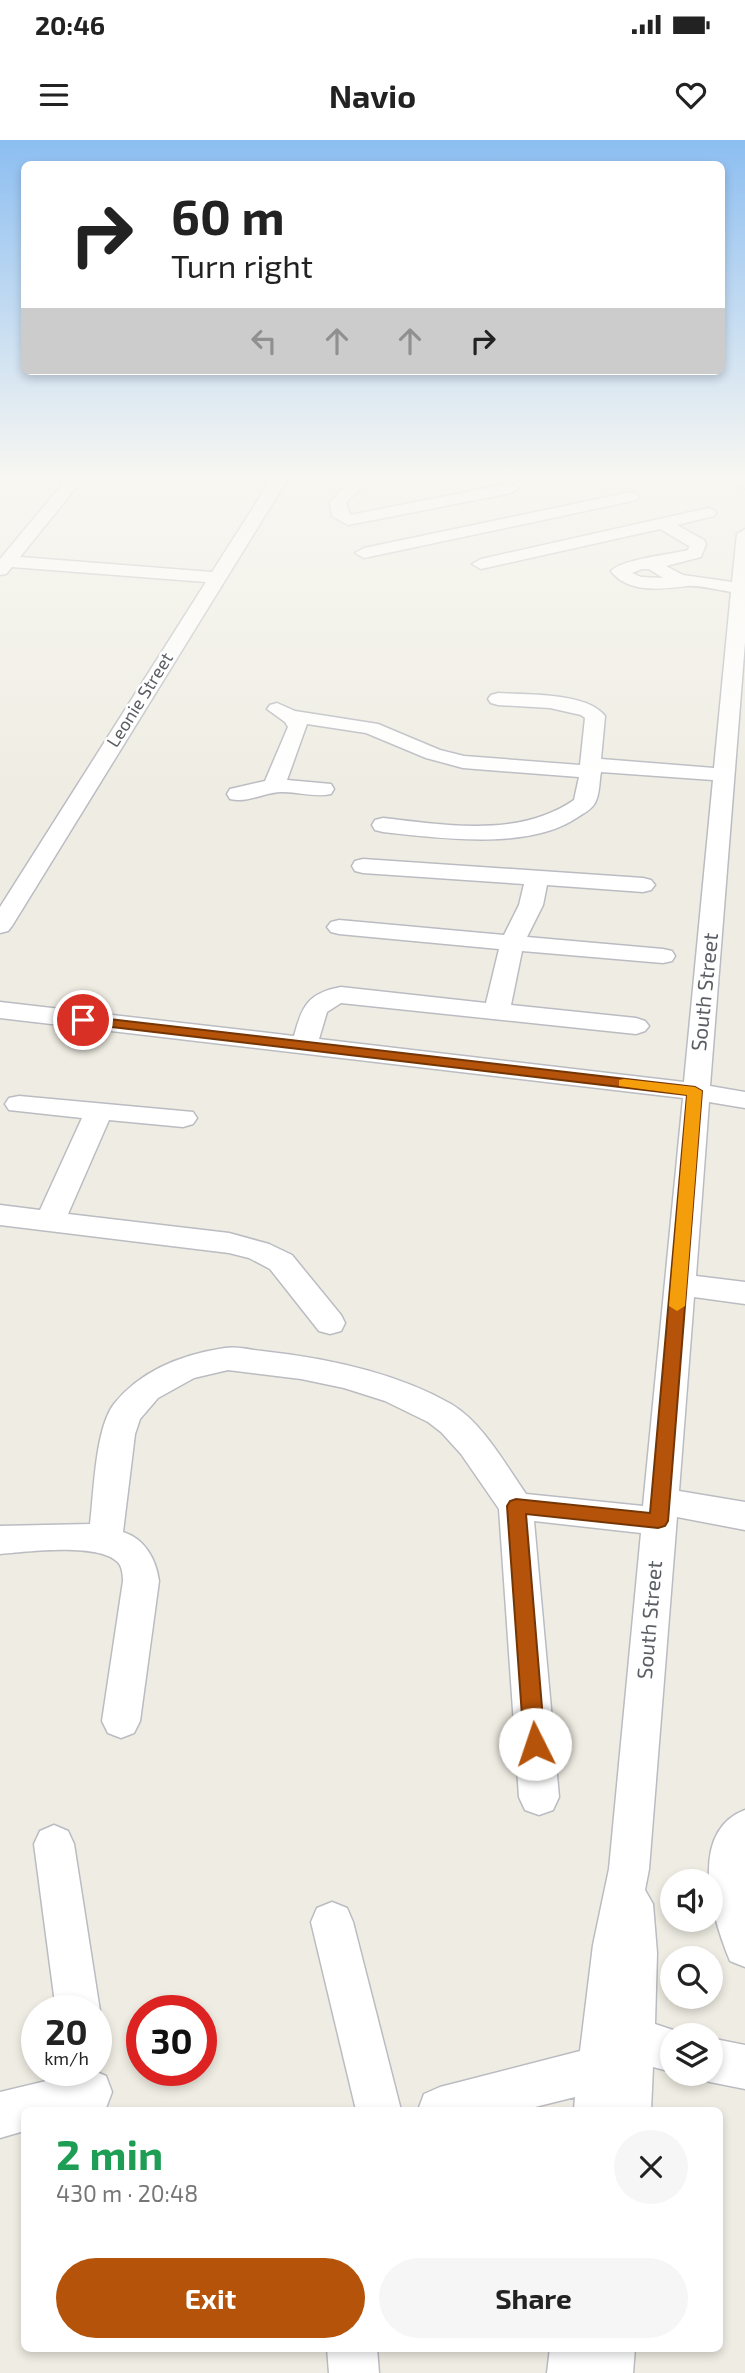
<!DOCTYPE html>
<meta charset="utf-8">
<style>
:root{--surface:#fff;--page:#f6f6f6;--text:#222;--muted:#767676;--accent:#b45309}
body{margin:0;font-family:"Exo 2",sans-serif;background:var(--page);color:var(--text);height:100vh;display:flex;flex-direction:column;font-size:26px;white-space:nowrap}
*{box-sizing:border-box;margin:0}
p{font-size:23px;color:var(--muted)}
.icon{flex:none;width:38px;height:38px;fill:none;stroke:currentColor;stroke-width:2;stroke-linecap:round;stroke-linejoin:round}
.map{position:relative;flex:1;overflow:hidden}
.panel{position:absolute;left:21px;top:1967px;width:702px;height:245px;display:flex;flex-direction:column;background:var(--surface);border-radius:10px;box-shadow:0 4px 10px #0003}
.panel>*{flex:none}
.guide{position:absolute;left:21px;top:21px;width:704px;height:214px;border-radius:10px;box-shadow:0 4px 10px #0003;background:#fff;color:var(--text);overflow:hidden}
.fabs{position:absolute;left:660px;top:1729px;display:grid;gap:14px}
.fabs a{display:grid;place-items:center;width:63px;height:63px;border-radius:50%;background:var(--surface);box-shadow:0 4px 10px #0003;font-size:35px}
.speed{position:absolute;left:21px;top:1855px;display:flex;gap:14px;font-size:35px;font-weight:700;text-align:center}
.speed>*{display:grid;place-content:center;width:91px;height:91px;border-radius:50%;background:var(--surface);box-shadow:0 4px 10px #0003;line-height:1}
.speed small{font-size:18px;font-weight:400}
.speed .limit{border:10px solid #d22;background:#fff;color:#111}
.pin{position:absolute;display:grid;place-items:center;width:60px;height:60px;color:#fff;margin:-30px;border:4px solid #fff;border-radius:50%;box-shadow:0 2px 7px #0007}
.me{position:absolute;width:77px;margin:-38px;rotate:356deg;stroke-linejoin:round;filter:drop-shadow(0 0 5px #0008)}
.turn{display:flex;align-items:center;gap:24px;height:147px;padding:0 35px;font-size:32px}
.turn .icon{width:91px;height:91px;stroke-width:2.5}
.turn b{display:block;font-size:49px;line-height:60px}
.lanes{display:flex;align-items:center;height:66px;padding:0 35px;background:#0003;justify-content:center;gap:35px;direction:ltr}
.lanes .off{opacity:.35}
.round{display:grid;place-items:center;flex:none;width:74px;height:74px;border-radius:37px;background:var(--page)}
.headline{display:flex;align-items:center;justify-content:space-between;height:119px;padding:0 35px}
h1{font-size:42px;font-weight:700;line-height:52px;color:#1e9e55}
.cta{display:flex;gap:14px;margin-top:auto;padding:14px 35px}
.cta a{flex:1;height:80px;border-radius:42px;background:var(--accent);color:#fff;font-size:28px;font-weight:700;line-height:80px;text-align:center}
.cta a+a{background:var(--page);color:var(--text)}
.status{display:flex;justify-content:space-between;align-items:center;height:49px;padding:0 35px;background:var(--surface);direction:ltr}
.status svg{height:19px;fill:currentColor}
header{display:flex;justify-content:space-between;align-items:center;height:91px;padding:0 35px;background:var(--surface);font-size:32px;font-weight:700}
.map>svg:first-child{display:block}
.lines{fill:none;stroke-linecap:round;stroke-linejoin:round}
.minor-casing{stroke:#babcc2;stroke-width:3}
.minor{fill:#fff;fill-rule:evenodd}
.route{fill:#b45309;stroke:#753606;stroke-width:2}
.slow{fill:#f59e0b}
.labels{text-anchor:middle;stroke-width:5;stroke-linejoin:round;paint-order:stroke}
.far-street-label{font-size:18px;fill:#5b5e64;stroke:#fff}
.street-label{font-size:21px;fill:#5b5e64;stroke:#fff}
</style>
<div class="status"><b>20:46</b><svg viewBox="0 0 49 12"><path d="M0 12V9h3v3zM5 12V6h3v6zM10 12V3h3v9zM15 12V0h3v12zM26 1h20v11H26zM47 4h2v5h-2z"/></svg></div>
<header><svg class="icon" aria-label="menu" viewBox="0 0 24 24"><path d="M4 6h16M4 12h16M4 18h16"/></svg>Navio<svg class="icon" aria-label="heart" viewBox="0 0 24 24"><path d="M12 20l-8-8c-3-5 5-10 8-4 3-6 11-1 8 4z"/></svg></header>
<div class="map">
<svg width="745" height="2233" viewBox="0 0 745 2233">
<rect width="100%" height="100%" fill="#efede3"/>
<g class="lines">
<defs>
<g id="minor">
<path d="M 70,335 L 86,335 L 20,417 L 212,432 L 274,335 L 290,335 L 12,786 L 8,791 L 0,793 L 0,767 L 206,442 L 12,427 L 6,434 L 0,435 L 0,419 Z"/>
<path d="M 729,335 L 745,335 L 745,348 L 739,346 Z"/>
<path d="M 358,337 L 366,342 L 346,363 L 350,375 L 511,343 L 519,348 L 511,353 L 348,385 L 332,376 L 330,362 L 352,339 Z"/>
<path d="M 631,352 L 637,354 L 639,357 L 637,360 L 364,418 L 355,413 L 364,408 Z"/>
<path d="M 708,368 L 714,370 L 716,373 L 714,376 L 677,385 L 704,400 L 706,404 L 701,417 L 666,426 L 683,435 L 732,442 L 737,394 L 745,389 L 745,502 L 710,946 L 745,952 L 745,968 L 709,962 L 696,1136 L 745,1142 L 745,1164 L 694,1157 L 679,1351 L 745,1362 L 745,1390 L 677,1377 L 649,1729 L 645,1750 L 653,1764 L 657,1813 L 655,1884 L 688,1895 L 672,1895 L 672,1932 L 653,1927 L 651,1970 L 574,1970 L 575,1957 L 523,1970 L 418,1970 L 424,1954 L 440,1947 L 580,1911 L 593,1805 L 609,1729 L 641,1393 L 534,1381 L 559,1657 L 553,1670 L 539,1675 L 525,1670 L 519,1657 L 499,1369 L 461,1314 L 441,1292 L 428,1282 L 385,1261 L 344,1248 L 301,1239 L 228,1230 L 194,1238 L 158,1258 L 140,1279 L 135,1294 L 123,1392 C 145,1399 156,1419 159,1441 L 140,1581 L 134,1593 L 121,1598 L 108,1593 L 102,1581 L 123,1441 C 123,1436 122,1429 120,1425 C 105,1401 25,1412 0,1414 L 0,1386 L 90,1384 C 94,1352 95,1289 114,1264 C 141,1230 184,1214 225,1208 C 237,1206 251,1210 262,1211 C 326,1218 395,1232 451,1264 C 483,1283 505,1324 526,1354 L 643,1366 L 683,958 L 0,878 L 0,862 L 294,896 C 302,866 308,853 341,847 L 486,863 L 499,809 L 339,794 L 331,792 L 327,787 L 331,782 L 339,780 L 504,795 L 519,765 L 524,744 L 363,733 L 355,731 L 352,726 L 355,721 L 363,719 L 643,738 L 651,740 L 655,745 L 651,750 L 643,752 L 547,745 L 543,765 L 527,797 L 663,809 L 672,811 L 675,816 L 672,821 L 663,823 L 522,811 L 511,865 L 636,878 L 645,881 L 649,886 L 645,891 L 636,894 L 341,863 L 327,872 L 319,899 L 684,942 L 713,640 L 601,632 C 599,642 600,654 595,663 C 591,670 584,673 578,677 C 529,711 439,698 383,692 L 375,690 L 372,685 L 375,680 L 383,678 C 446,685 519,698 574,660 L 579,637 L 463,628 L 426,618 L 366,593 L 307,584 L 287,640 L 331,644 L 334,649 L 331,654 C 314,658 297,651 280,652 C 263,653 248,663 230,659 L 227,654 L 230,649 L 265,641 L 288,587 L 285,582 L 267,569 L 270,565 L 277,563 L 295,571 L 378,584 L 440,610 L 464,616 L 580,625 L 585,578 L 581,575 L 550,568 L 498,565 L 491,563 L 488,559 L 491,555 L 498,553 C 526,555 587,552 605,576 L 601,619 L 714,628 L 731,452 C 718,450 700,445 687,446 C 664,449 628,454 611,431 C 622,419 669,415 688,410 L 689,406 L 660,389 L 481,429 L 472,424 L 481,419 ZM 642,429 L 649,429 L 663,438 L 641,437 L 632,433 Z"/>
<path d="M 19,956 L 193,972 L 197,978 L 193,984 L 183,987 L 109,980 L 68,1074 L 229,1093 L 269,1104 L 292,1115 L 341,1175 L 345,1183 L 341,1191 L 330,1194 L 319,1191 L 270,1129 L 249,1118 L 229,1113 L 0,1085 L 0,1065 L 40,1070 L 82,978 L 9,970 L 5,964 L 9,958 Z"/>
<path d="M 745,1670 L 745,1827 L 730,1821 C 712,1778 687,1692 745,1670 Z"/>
<path d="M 54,1685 L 68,1691 L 74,1704 L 100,1871 L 96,1879 L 96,1871 L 56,1871 L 34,1704 L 40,1691 Z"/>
<path d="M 332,1762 L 347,1768 L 353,1782 L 401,1970 L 356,1970 L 311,1782 L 317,1768 Z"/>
<path d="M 710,1898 L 745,1905 L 745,1949 L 710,1942 L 694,1936 L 710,1934 Z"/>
<path d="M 92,1930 L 106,1936 L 112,1952 L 106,1968 L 99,1970 L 24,1970 L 24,1991 L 0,1998 L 0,1952 Z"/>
<path d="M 327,2208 L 377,2208 L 379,2233 L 329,2233 Z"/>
<path d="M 550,2208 L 635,2208 L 633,2233 L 547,2233 Z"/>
</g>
</defs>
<use href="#minor" class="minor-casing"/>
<use href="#minor" class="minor"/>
</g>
<linearGradient id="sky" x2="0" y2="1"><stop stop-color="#8cbef1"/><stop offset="0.52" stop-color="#f8f7f2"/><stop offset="1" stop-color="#f8f7f2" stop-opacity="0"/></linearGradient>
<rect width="745" height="648" fill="url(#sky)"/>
<path class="route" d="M 83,876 L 695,947 L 702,951 L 668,1381 L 665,1386 L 658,1388 L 526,1374 L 545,1604 L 542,1610 L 535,1613 L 528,1610 L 524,1604 L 507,1366 L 510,1361 L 516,1359 L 650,1373 L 687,955 L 78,883 L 76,880 Z"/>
<path class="slow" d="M 624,939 L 695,947 L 702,951 L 685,1166 L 677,1171 L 669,1166 L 687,955 L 619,946 L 619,940 Z"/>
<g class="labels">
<g class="far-street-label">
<text transform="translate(140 560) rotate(-58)" y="6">Leonie Street</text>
</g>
<g class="street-label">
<text transform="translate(705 852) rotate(-84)" y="7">South Street</text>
<text transform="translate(650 1480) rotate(-85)" y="7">South Street</text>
</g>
</g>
</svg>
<div class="fabs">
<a><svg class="icon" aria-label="sound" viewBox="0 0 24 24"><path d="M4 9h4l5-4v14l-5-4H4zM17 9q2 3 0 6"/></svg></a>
<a><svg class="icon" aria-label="search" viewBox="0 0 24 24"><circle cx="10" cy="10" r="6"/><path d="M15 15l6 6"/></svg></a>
<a><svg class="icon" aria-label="layers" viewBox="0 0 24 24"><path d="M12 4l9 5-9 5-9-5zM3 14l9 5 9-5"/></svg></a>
</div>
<div class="speed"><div>20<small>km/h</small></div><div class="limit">30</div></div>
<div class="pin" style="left:83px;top:880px;background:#d93025"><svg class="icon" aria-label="arrive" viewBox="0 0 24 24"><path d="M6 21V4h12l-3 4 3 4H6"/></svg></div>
<svg class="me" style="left:535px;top:1604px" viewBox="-20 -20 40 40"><circle r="19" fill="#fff"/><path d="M0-13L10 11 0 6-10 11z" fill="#b45309"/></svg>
<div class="guide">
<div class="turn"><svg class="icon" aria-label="right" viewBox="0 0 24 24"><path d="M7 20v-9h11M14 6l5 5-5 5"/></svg><div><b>60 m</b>Turn right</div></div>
<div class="lanes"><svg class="icon off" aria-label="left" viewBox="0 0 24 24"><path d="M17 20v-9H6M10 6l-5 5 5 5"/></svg><svg class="icon off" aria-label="ahead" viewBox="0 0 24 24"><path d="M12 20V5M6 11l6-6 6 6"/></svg><svg class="icon off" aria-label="ahead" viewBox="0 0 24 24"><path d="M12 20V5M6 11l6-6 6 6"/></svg><svg class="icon" aria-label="right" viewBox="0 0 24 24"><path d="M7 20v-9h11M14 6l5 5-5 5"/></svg></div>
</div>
<section class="panel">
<div class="headline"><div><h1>2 min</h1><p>430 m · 20:48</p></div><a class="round"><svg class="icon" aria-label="close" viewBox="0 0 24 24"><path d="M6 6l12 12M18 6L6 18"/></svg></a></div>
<div class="cta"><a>Exit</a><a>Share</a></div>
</section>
</div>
